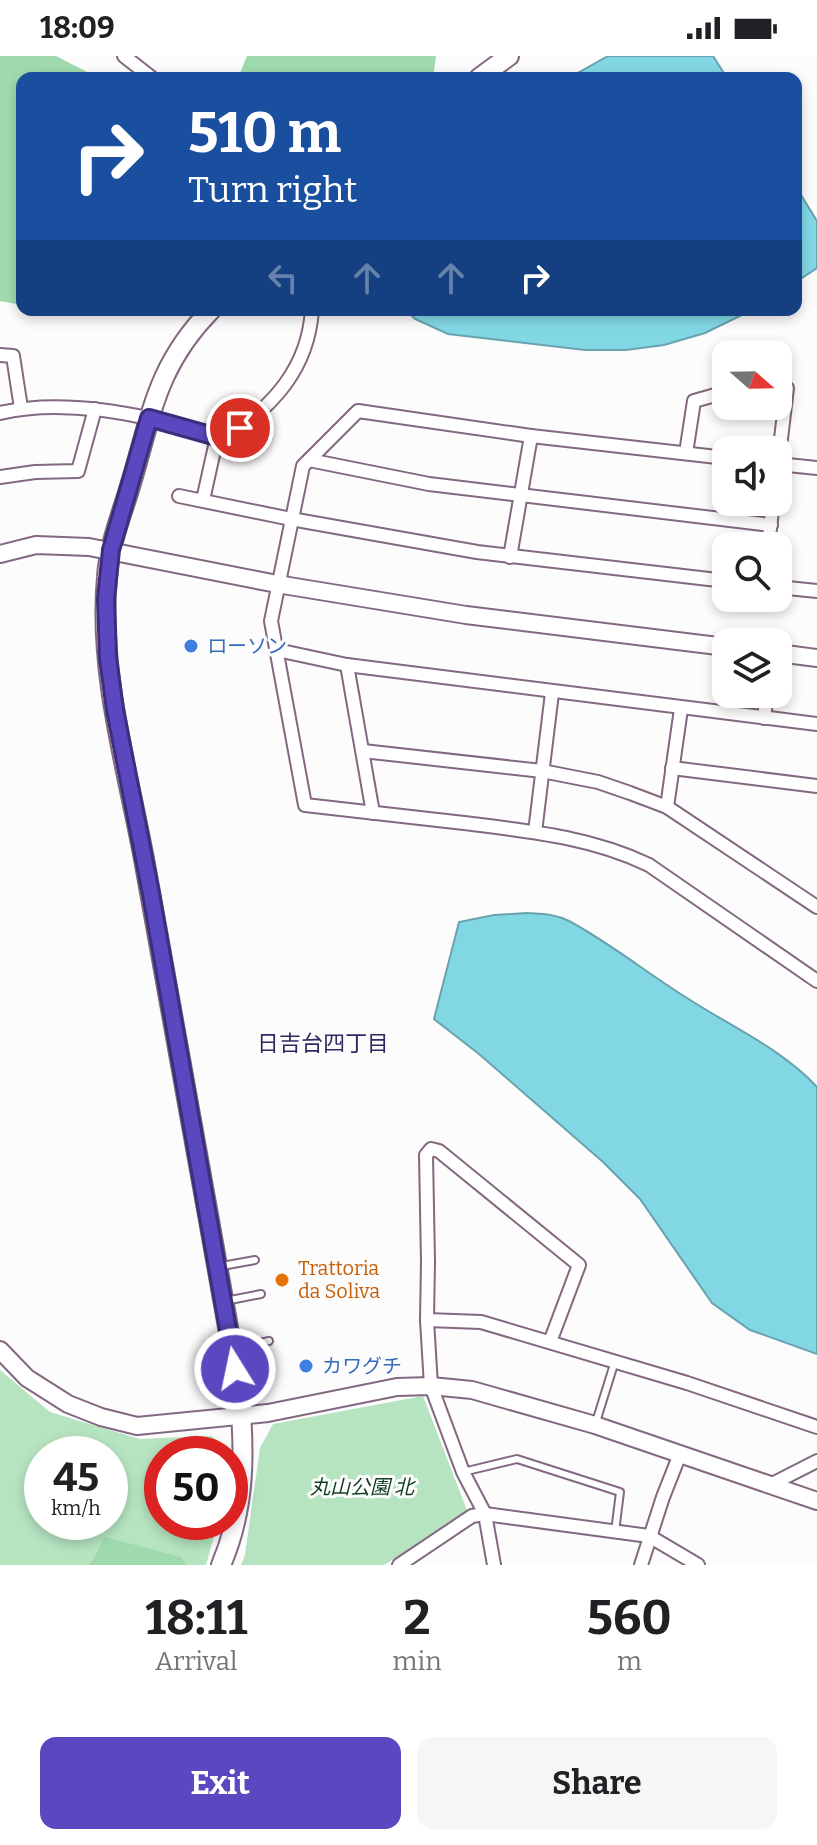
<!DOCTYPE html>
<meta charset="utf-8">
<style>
:root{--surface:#fff;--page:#f6f6f6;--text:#202124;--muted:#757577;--accent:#5b48c0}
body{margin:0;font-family:Bitter,"Noto Sans JP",serif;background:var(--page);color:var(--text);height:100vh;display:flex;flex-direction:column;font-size:30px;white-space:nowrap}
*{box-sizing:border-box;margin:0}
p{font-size:26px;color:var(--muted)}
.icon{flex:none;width:44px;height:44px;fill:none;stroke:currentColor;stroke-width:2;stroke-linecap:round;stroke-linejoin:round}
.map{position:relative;height:1509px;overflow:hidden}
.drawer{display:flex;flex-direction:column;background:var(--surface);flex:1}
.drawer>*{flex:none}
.guide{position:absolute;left:16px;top:16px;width:786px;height:244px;border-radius:16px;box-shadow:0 4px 12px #0003;background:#1a4fa0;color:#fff;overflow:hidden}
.needle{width:52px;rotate:110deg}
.tools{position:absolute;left:712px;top:284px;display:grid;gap:16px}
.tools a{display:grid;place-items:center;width:80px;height:80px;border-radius:16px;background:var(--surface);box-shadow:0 4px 12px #0003;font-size:40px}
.speed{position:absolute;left:24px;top:1380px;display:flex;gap:16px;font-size:40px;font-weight:700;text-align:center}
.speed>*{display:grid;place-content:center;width:104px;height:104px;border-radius:50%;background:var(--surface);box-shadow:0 4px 12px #0003;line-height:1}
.speed small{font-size:20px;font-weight:400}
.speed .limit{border:12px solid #d22;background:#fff;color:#111}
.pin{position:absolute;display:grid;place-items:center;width:68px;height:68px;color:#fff;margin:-34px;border:4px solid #fff;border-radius:50%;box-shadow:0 2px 8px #0007}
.me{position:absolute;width:88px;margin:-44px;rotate:350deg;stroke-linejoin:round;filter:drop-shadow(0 0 6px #0008)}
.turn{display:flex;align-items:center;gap:28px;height:168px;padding:0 40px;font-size:36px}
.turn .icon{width:104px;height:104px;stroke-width:2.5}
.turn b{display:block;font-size:56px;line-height:68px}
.lanes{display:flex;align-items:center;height:76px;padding:0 40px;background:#0003;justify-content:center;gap:40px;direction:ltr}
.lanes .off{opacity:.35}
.eta{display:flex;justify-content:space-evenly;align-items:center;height:136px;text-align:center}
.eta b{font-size:48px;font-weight:700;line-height:56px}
.cta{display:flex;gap:16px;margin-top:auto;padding:16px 40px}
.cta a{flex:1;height:92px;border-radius:16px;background:var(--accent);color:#fff;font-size:32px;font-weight:700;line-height:92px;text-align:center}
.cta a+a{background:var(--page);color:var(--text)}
.status{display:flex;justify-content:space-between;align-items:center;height:56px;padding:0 40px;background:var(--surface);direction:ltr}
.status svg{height:22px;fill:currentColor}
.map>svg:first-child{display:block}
.green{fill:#b6e4c1;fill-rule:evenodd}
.forest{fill:#9fdaae}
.water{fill:#81d8e4;stroke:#69a2ae;stroke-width:2}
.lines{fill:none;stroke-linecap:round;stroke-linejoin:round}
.service-casing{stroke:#836881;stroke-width:10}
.minor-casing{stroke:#836881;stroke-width:16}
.tertiary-casing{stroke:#836881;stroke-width:20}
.secondary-casing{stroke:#836881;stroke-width:22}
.service{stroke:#fff;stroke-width:6}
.minor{stroke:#fff;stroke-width:12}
.tertiary{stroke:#fff;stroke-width:16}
.secondary{stroke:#fff;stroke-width:18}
.route-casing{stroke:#3b2f7d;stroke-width:20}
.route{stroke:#5b48c0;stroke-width:14}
.shop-dot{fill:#3f7fe0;stroke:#fcfcfc;stroke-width:3}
.food-dot{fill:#e8710a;stroke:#fcfcfc;stroke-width:3}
.labels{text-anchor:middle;stroke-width:6;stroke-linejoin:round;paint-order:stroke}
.shop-label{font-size:20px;fill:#366cbe;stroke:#fcfcfc;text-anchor:start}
.food-label{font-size:20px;fill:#c56008;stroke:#fcfcfc;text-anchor:start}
.park-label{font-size:20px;font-style:italic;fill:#103c20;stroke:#fcfcfc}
.neighbourhood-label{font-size:22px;fill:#2f2762;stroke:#fcfcfc}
</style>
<div class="status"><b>18:09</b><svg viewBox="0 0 49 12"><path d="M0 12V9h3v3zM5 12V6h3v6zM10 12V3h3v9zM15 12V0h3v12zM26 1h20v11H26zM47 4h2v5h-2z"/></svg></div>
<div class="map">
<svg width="817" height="1509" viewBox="0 0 817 1509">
<rect width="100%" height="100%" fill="#fcfcfc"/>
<g class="green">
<path d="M 0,1314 L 50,1356 L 140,1383 L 211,1380 L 228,1392 L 228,1398 L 162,1398 L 162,1466 L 218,1466 L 206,1509 L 0,1509 ZM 42,1398 L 110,1398 L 110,1466 L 42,1466 Z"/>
<path d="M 423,1340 L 468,1457 L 384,1509 L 241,1509 L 245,1499 L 260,1392 L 273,1368 Z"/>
</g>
<g class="forest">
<path d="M 0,0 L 56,0 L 99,22 L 22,22 L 22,249 L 0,245 Z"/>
<path d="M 247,0 L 436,0 L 433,22 L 238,22 Z"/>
<path d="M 105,1481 L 181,1501 L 186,1509 L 90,1509 Z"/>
</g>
<g class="water">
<path d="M 608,0 L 713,0 L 727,22 L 569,22 Z"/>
<path d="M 796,131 L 817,165 L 817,212 L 796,226 Z"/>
<path d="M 406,254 L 752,254 L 705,277 L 664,289 L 626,294 L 585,294 L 448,278 L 415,263 Z"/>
<path d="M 527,857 C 542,858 556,858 569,865 C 610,887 647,917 687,942 C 730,970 782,993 817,1031 L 817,1298 L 750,1274 L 712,1247 L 640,1143 L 603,1106 L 479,998 L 434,963 L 459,866 L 494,859 Z"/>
</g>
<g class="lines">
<defs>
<g id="service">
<path d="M 222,1210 L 255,1204"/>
<path d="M 225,1245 L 261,1238"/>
<path d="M 234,1292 L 269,1285"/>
<path d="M 596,1366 L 615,1305"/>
<path d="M 463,1416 L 517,1403 L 620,1436 L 615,1476"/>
</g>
<g id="minor">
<path d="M 124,0 L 152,22"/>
<path d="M 0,299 L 13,300 L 21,352"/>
<path d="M 778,331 L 787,332 L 778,408"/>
<path d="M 0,357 C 47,346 101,352 148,362 C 174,367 200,380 226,382 C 273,350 308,313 312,254"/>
<path d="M 686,397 L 694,345 L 726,336"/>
<path d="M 726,402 L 531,380 L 358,355 L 303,410 L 271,565 L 305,749 C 358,755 411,761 464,767 C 528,775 591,781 649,809 L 817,925"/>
<path d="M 309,404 L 429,428 L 771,469"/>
<path d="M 778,408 L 817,412"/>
<path d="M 0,421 L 35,416 L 78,415 L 95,353"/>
<path d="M 179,440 L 291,463 L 477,496 L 726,525"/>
<path d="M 203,444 L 217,381"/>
<path d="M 768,490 L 773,446"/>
<path d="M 510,501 L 531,380"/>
<path d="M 778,531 L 817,535"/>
<path d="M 277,594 L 347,609 L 817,668"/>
<path d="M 347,609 L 373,757"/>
<path d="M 764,662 L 767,638"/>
<path d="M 363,695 L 542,715 L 598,726 L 630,737 L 667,751 L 817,851"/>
<path d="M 672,712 L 817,730"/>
<path d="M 667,751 L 681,653"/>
<path d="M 535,776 L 552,637"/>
<path d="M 427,1264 L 481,1266 L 687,1327 L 817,1371"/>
<path d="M 770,1429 L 817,1405"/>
<path d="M 399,1509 L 472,1460 L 485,1458 L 649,1480 L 698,1509"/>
<path d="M 494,1509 L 485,1458 L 463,1416 L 431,1330 L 427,1264 L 428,1206 L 426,1099 L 431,1093 L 439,1095 L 579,1209 L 550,1286"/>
<path d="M 641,1509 L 663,1441 L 680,1398"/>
</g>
<g id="tertiary">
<path d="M 0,498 L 36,489 L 89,491 L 277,528 L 466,559 L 726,591"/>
<path d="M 778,597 L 817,602"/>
<path d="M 0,1294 L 27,1322 L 68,1348 L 101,1361 L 137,1370 L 268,1357 L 397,1331 L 431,1330 L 472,1334 L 595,1369 L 817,1445"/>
</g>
<g id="secondary">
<path d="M 479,22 L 509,0"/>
<path d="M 211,254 C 157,309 152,357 131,427 C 122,458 109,488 107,521 C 98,619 129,718 146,814 C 178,987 208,1160 239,1333 C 245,1395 246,1451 221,1509"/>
</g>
</defs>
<use href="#service" class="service-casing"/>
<use href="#minor" class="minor-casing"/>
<use href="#tertiary" class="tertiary-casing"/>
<use href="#secondary" class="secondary-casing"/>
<use href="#service" class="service"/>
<use href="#minor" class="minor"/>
<use href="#tertiary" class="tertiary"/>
<use href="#secondary" class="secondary"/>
</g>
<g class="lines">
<defs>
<path id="route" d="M 235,1313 L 151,838 L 115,654 L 108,602 L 106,543 L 111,494 L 149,362 L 217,381 L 226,382 L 240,372"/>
</defs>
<use href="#route" class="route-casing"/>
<use href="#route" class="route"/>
</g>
<g class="shop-dot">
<circle cx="191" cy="590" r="8"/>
<circle cx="306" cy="1310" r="8"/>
</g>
<circle class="food-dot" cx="282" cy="1224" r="8"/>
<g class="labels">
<g class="shop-label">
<text x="207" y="597">ローソン</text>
<text x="322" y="1317">カワグチ</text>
</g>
<g class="food-label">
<text x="298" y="1219">Trattoria<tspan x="298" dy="23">da Soliva</tspan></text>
</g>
<g class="park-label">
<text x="362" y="1438">丸山公園 北</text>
</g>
<g class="neighbourhood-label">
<text x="323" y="995">日吉台四丁目</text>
</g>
</g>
</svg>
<div class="tools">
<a><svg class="needle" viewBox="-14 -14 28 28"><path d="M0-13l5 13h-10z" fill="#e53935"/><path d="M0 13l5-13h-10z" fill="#757577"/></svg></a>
<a><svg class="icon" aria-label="sound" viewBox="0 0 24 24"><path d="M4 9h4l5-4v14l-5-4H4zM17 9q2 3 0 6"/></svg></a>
<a><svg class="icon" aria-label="search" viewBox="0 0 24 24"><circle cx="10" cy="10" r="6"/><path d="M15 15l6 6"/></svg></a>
<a><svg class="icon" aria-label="layers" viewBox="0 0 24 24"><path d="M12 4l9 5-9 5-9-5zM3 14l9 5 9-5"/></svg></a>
</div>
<div class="speed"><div>45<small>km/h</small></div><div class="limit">50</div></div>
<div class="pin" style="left:240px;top:372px;background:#d93025"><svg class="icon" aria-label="arrive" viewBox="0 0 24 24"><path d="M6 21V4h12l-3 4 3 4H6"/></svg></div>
<svg class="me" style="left:235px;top:1313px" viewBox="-20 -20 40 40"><circle r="17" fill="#5b48c0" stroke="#fff" stroke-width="3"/><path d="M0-11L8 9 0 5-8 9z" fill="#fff"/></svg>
<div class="guide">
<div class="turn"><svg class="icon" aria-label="right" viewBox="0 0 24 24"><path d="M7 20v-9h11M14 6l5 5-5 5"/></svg><div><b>510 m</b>Turn right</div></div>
<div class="lanes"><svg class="icon off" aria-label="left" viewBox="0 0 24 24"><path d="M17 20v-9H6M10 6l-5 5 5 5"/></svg><svg class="icon off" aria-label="ahead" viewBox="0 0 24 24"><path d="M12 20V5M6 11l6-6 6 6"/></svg><svg class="icon off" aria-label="ahead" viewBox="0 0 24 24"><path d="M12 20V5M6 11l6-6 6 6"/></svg><svg class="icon" aria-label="right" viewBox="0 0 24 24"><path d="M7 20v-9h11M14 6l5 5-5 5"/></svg></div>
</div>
</div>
<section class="drawer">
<div class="eta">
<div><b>18:11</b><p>Arrival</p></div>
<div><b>2</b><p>min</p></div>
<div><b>560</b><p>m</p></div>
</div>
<div class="cta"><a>Exit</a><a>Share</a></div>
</section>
